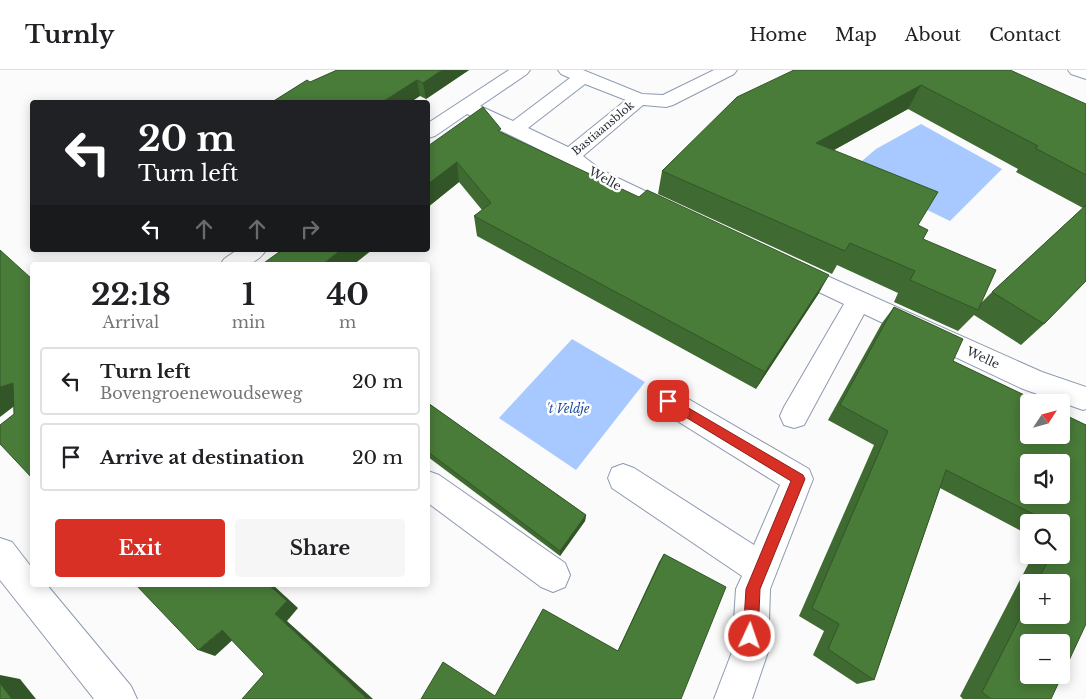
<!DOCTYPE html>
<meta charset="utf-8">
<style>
:root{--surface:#fff;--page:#f6f6f6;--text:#202124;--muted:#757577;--line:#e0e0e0;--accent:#d93025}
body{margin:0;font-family:"Libre Baskerville",serif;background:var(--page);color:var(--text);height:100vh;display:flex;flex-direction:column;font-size:19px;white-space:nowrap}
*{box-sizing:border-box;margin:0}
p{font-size:16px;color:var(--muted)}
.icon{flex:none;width:28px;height:28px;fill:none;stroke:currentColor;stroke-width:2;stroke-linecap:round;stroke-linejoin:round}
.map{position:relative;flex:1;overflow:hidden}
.sheet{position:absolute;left:30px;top:192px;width:400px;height:325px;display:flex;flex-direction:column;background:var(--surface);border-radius:5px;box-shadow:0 2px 12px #0003}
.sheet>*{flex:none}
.hud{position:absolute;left:30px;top:30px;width:400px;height:152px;border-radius:5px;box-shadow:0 2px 12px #0003;background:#202124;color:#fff;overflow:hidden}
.needle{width:32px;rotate:54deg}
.buttons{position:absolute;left:1020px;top:324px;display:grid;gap:10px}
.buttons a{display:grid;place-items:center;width:50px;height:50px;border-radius:5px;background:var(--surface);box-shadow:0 2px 12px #0003;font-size:25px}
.pin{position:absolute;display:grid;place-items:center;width:42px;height:42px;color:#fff;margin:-21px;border-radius:10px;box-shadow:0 2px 8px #0006}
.me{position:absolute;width:55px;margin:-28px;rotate:3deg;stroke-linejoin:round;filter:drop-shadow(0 0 4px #0008)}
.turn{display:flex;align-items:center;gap:18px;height:105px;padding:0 25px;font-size:22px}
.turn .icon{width:65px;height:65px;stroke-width:2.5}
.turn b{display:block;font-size:35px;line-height:42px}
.lanes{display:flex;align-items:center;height:48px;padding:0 25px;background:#0003;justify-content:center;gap:25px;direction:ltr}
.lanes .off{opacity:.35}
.eta{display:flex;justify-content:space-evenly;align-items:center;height:85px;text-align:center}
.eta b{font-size:30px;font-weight:700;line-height:35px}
.button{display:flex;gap:10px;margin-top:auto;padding:10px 25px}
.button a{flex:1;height:58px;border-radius:5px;background:var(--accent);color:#fff;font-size:20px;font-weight:700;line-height:58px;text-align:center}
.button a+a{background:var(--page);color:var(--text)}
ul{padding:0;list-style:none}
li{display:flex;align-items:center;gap:15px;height:68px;margin:0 10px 8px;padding:0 15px;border:2px solid var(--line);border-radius:5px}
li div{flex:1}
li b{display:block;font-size:19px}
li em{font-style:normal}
header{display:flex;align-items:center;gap:30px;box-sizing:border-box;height:70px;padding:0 25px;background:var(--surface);border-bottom:1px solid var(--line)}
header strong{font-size:24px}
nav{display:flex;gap:28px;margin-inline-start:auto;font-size:18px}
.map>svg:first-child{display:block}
.green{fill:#a8c9ff}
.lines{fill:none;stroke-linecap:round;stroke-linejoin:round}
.minor-casing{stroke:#8c9ab0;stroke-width:2}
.minor{fill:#fff;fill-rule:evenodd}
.wall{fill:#3f6a31;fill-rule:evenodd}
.shaded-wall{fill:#335628}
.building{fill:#497b39;stroke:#335628;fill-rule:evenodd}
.route{fill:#d93025;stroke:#8d1f18}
.labels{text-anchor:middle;stroke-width:5;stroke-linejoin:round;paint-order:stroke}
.far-street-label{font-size:11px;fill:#292e37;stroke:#fff}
.street-label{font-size:12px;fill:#292e37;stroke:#fff}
.park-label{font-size:12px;font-style:italic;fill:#194a9a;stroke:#fff}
</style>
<header>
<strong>Turnly</strong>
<nav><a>Home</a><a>Map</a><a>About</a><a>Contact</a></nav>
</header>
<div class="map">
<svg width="1086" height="629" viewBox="0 0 1086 629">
<rect width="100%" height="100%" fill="#fbfbfb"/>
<g class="green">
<path d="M 921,54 L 1002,99 L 950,151 L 849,102 L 876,79 Z"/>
<path d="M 572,269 L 645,312 L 576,400 L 499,348 Z"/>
</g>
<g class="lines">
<defs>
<g id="minor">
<path d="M 509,0 L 530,0 L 527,4 L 480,36 L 513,51 L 570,8 L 561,4 L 558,0 L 583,0 L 642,24 L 663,25 L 714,0 L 737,0 L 734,4 L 673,35 L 666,37 L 643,35 L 583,86 L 601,100 L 664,130 L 667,135 L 664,140 L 656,142 L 587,110 L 563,91 L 467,44 L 435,66 L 428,68 L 428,53 ZM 585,14 L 626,30 L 568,77 L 528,58 Z"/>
<path d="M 1068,0 L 1086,0 L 1086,9 L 1071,4 Z"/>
<path d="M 237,180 L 266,180 C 255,198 238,195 220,195 L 224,189 Z"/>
<path d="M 789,189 L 1042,302 L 1086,317 L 1086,339 L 1083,340 L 1023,319 L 864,244 L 804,355 L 794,358 L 784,355 L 780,346 L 784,337 L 844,234 L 781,204 L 777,198 L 781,192 Z"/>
<path d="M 668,319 L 678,323 L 809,399 L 813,409 L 770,519 L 768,582 L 752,629 L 714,629 L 732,582 L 736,519 L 742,506 L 612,418 L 608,408 L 612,398 L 623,394 L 634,398 L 754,475 L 780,415 L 658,339 L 654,331 L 658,323 Z"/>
<path d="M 428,401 L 439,405 L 565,493 L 570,505 L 565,517 L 553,522 L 541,517 L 428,433 Z"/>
<path d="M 0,468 L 12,472 L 32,498 L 32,515 L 47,515 L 131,616 L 137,629 L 94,629 L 0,510 Z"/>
</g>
</defs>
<use href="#minor" class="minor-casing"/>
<use href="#minor" class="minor"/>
</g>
<g class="wall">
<path d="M 469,0 L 426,29 L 420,26 L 310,12 Z"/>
<path d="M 794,0 L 1086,34 L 1086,211 L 1044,254 L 1021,275 L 974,245 L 958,261 L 894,232 L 898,223 L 837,195 L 832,204 L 658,124 L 662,101 ZM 908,39 L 1018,99 L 1016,102 L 1083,138 L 992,222 L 981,233 L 923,169 L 918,155 L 834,80 Z"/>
<path d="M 501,62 L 819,223 L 756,319 L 477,166 L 474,146 L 482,140 L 459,112 L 428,137 L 428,76 Z"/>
<path d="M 894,237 L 953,291 L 1086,355 L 1051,629 L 963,629 L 960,626 L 1033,485 L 1061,485 L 1061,452 L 1029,452 L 1029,465 L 940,418 L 874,610 L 857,614 L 813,585 L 824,561 L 799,546 L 874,375 L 828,350 L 882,253 ZM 1029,512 L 1061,512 L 1029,545 Z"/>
<path d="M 428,333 L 586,445 L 585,451 L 560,486 L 428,387 Z"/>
<path d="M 664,484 L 681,629 L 421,629 L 495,626 L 618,580 L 659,492 Z"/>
</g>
<g class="shaded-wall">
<path d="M 442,0 L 469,0 L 426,29 L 423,13 Z"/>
<path d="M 417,10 L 420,26 L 411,32 L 382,32 Z"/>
<path d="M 921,15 L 908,39 L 805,96 L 816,73 Z"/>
<path d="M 457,92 L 459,112 L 428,137 L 428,114 Z"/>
<path d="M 341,180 L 372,180 L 353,195 L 321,195 Z"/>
<path d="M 829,205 L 819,223 L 756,319 L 765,302 Z"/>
<path d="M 13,313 L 21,331 L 0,347 L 0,317 Z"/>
<path d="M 586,445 L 585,451 L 560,486 L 560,481 Z"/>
<path d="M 269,515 L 273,515 L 298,538 L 287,551 L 373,629 L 367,629 L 275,544 Z"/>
<path d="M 222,560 L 237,566 L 215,586 L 198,580 Z"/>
<path d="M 0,605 L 20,609 L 36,629 L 12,629 L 0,617 Z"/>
</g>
<g class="building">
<path d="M 337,0 L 442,0 L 423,13 L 417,10 L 382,32 L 272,32 L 307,10 L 310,12 Z"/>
<path d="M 794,0 L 1010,0 L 1086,34 L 1086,105 L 1035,78 L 1038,76 L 921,15 L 816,73 L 938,122 L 918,155 L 928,160 L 923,169 L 996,200 L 978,240 L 910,210 L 915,201 L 850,173 L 845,181 L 662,101 L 737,27 Z"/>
<path d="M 483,37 L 501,59 L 498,61 L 639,127 L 647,120 L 829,205 L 765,302 L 474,146 L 491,133 L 457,92 L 428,114 L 428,76 Z"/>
<path d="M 1086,135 L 1086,211 L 1044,254 L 992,222 Z"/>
<path d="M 0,180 L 32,209 L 32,408 L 0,374 L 0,355 L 14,344 L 13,313 L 0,317 Z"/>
<path d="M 282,180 L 341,180 L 321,195 L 261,195 Z"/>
<path d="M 894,237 L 963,269 L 953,291 L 1039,332 L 1029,332 L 1029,365 L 1061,365 L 1061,343 L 1086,355 L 1086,554 L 1051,629 L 991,629 L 982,622 L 1029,530 L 1029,545 L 1061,545 L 1061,512 L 1037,512 L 1051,485 L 1061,485 L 1061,465 L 1063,460 L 1061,459 L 1061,452 L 1049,452 L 946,400 L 874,610 L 828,579 L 839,554 L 812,538 L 888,361 L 840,335 ZM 1029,392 L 1061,392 L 1061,425 L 1029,425 ZM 1029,572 L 1061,572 L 1061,605 L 1029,605 Z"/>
<path d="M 428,333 L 586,445 L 560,481 L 428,382 Z"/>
<path d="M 664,484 L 726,517 L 681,629 L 421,629 L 443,592 L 495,626 L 543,539 L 618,581 Z"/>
<path d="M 136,515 L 269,515 L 287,531 L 275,544 L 367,629 L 242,629 L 264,604 L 222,560 L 198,580 Z"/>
<path d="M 0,613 L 12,629 L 0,629 Z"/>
</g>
<path class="route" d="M 668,326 L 803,405 L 805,409 L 760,519 L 758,566 L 756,572 L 750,574 L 745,572 L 743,566 L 746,519 L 791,411 L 664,334 L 662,331 L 664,328 Z"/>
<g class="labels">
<g class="far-street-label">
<text transform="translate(603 58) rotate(-40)" y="4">Bastiaansblok</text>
</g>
<g class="street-label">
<text transform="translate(605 109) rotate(29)" y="4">Welle</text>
<text transform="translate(983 288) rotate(25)" y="4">Welle</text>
</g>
<g class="park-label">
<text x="568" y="343">'t Veldje</text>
</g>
</g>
</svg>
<div class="buttons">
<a><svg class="needle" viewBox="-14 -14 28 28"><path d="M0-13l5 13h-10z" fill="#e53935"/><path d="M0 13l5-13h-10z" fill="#757577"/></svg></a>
<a><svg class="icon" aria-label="sound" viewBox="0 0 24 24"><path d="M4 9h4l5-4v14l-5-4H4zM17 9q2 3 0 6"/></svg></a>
<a><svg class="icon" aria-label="search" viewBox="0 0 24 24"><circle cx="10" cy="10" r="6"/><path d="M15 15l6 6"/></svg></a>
<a>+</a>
<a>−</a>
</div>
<div class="pin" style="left:668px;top:331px;background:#d93025"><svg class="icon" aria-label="arrive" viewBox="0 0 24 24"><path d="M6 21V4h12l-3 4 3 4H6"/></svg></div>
<svg class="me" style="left:750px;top:566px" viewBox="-20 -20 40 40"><circle r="17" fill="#d93025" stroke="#fff" stroke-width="3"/><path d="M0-11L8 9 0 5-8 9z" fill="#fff"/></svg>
<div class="hud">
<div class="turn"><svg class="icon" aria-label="left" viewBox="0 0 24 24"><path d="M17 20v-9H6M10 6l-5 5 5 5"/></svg><div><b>20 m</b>Turn left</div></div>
<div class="lanes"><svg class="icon" aria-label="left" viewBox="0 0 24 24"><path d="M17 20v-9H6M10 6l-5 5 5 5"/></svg><svg class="icon off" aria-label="ahead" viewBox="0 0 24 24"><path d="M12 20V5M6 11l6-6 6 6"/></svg><svg class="icon off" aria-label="ahead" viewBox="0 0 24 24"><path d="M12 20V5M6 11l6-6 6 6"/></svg><svg class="icon off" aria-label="right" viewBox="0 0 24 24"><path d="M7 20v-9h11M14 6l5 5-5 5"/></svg></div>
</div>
<section class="sheet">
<div class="eta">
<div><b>22:18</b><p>Arrival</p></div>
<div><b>1</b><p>min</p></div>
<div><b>40</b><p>m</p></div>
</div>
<ul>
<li><svg class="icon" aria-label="left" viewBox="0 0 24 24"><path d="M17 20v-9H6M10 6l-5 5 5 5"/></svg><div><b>Turn left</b><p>Bovengroenewoudseweg</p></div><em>20 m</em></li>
<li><svg class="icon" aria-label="arrive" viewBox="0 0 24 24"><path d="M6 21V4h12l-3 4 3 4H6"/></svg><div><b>Arrive at destination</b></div><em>20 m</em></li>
</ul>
<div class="button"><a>Exit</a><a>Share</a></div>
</section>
</div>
